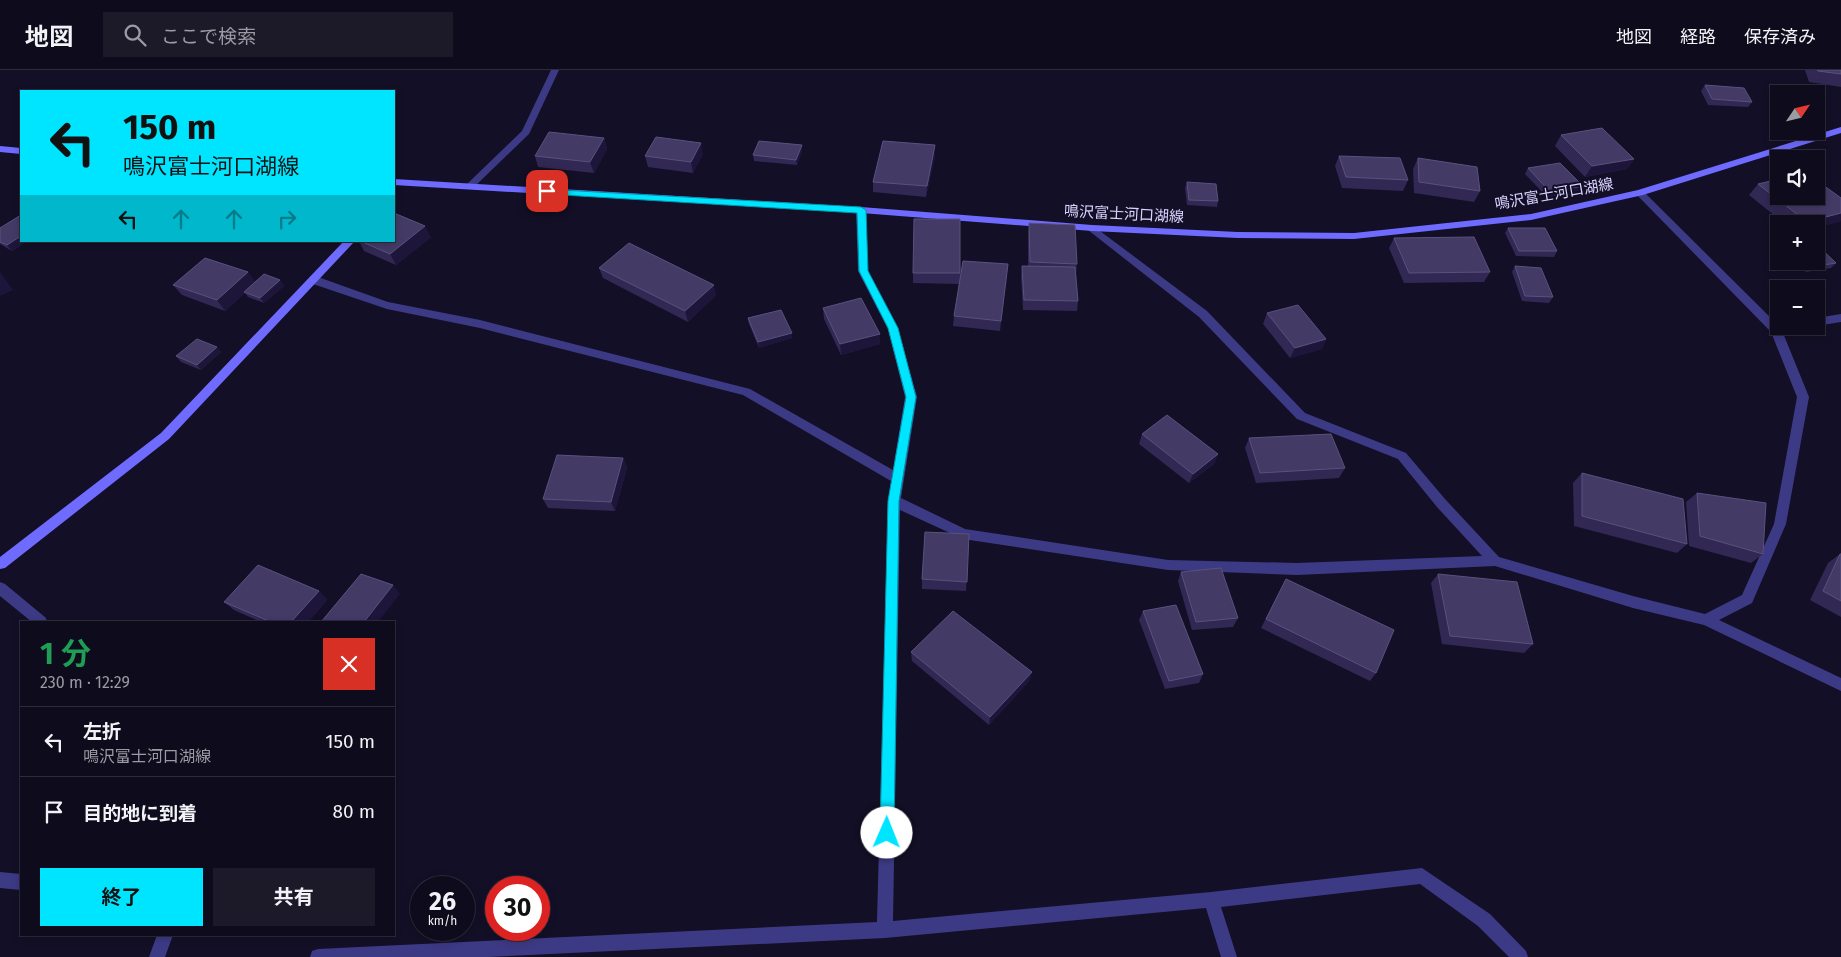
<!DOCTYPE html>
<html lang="ja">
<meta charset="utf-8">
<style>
:root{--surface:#0e0b1c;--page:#1c1929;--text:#f1f3f6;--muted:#9b9ba3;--line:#2e2b3b;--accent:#00e5ff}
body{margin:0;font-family:"Fira Sans","Noto Sans JP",sans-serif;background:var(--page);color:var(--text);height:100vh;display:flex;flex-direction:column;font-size:19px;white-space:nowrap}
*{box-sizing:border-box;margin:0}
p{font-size:16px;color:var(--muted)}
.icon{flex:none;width:28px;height:28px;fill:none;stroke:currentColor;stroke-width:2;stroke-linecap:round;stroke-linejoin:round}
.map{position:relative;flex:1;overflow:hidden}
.side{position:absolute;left:20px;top:551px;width:375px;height:315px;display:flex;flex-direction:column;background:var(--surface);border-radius:0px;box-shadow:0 2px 8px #0003,0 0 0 1px var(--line)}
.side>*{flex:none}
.top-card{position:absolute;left:20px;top:20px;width:375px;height:152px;border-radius:0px;box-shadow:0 2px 8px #0003,0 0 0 1px var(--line);background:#00e5ff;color:#111;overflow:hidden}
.needle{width:32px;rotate:55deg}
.fabs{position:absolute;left:1770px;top:15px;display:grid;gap:10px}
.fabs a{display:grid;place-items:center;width:55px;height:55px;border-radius:0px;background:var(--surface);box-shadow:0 2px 8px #0003,0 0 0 1px var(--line);font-size:25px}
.speed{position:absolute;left:410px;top:806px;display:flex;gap:10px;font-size:25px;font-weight:700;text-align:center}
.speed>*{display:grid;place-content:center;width:65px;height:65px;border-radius:50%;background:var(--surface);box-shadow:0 2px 8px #0003,0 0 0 1px var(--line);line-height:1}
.speed small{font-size:12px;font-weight:400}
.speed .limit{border:8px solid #d22;background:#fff;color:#111}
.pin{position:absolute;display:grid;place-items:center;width:42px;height:42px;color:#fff;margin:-21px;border-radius:10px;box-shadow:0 2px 8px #0006}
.me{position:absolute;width:55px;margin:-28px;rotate:1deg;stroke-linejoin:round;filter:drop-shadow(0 0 4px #0008)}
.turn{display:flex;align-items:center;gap:18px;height:105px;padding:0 20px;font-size:22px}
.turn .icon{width:65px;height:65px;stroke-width:2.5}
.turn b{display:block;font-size:35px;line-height:42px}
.lanes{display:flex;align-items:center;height:48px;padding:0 20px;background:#0003;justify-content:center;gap:25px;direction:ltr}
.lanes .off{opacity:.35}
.round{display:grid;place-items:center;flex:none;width:52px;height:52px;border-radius:0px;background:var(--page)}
.headline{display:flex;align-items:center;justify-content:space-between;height:85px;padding:0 20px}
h1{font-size:30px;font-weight:700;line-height:38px;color:#1e9e55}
.primary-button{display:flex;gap:10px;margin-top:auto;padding:10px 20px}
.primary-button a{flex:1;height:58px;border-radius:0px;background:var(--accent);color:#111;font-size:20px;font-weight:700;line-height:58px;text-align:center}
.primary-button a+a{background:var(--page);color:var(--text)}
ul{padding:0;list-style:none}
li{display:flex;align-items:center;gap:15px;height:70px;padding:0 20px;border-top:1px solid var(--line)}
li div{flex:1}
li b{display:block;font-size:19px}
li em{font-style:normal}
header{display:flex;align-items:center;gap:30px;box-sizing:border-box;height:70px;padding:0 25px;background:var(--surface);border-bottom:1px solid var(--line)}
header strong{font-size:24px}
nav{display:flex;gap:28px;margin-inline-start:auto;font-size:18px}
.search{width:350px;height:45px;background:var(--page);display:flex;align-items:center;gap:12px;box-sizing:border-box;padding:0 18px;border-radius:0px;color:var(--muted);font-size:19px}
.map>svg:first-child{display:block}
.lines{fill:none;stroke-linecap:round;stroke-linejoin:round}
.lane{fill:#3d3a85;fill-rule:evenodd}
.street{fill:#3d3a85;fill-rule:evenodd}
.secondary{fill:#6f6bff;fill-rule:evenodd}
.wall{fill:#312854}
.shaded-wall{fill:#1d163a}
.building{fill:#433a66;stroke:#5a527e}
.route{fill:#00e5ff;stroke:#0095a6}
.labels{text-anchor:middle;stroke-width:4;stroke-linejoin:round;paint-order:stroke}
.far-street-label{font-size:15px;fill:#d9d4ff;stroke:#130f26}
</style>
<header>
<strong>地図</strong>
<div class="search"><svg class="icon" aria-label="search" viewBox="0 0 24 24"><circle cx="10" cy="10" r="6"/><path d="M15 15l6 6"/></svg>ここで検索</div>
<nav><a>地図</a><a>経路</a><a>保存済み</a></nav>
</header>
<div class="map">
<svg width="1841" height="887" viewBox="0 0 1841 887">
<rect width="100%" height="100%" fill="#130f26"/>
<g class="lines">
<path class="lane" d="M 0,802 L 21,804 L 21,820 L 0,818 Z"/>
<g class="street">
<path d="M 551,0 L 559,0 L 529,64 L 472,119 L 466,119 L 466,115 L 522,61 Z"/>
<path d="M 1640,120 L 1643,121 L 1779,256 L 1801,256 L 1800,259 L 1783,263 L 1809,327 L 1786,454 L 1752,533 L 1719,550 L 1841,608 L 1841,621 L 1704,555 L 1633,538 L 1495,496 L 1297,505 L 1168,500 L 963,469 L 900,440 L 893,851 L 1211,822 L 1422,798 L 1490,844 L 1526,881 L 1528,887 L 1509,887 L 1478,856 L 1420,814 L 1221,837 L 1237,887 L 1221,887 L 1206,838 L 885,868 L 488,887 L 310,887 L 312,881 L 318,879 L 877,852 L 888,431 L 891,411 L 743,325 L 480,258 L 387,239 L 310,213 L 309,210 L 310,207 L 318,207 L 388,232 L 480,250 L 750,319 L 893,400 L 905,327 L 888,259 L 858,201 L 856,140 L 861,137 L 866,140 L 868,201 L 898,259 L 917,327 L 901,428 L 965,459 L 1168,490 L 1297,493 L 1482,486 L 1437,437 L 1398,389 L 1297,349 L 1199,247 L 1088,160 L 1087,158 L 1092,155 L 1207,241 L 1305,343 L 1406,383 L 1445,429 L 1499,487 L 1633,526 L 1705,544 L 1742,525 L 1774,454 L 1797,327 L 1771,262 L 1637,125 L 1635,123 Z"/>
<path d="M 1841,244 L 1841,252 L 1816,256 L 1816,248 Z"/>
<path d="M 0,512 L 5,514 L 46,548 L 47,552 L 32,552 L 0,526 Z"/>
<path d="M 157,865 L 173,865 L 165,887 L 149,887 Z"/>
</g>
<g class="secondary">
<path d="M 1841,57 L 1841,63 L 1643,125 L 1531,150 L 1354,169 L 1238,168 L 1092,161 L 861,143 L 394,115 L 394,109 L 861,137 L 1092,155 L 1238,162 L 1354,163 L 1531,144 L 1638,120 Z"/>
<path d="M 0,76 L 21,78 L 21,84 L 0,82 Z"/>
<path d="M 344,171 L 355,171 L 169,369 L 5,498 L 0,499 L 0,487 L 161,363 Z"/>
</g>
</g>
<g class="wall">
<path d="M 1805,0 L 1841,0 L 1841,17 L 1809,12 Z"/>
<path d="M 1705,15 L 1752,32 L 1748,37 L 1708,35 L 1701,21 Z"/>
<path d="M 1561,65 L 1634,89 L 1627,99 L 1585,107 L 1555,76 Z"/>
<path d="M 604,68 L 607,79 L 594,103 L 538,97 L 535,86 Z"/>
<path d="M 802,81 L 797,95 L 754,91 L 753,85 Z"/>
<path d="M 703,84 L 693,103 L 648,97 L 645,86 Z"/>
<path d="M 935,86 L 926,127 L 873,122 L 873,112 Z"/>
<path d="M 1339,86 L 1408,110 L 1403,121 L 1342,118 L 1335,96 Z"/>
<path d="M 1418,88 L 1480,121 L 1474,132 L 1414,123 L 1413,99 Z"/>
<path d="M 1528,98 L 1579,122 L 1547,127 L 1525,104 Z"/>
<path d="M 1187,112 L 1218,131 L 1217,137 L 1187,135 L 1185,118 Z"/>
<path d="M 1758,114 L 1841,128 L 1841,151 L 1816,158 L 1816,154 L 1785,154 L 1749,125 Z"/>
<path d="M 960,149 L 960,207 L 1008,194 L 1000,261 L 953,256 L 954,246 L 959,214 L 913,213 L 913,203 Z"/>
<path d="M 1029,153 L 1077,194 L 1076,203 L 1078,231 L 1077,241 L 1023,240 L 1021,207 L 1022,196 L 1028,196 L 1028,164 Z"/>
<path d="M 0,158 L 21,171 L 27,171 L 12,181 L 0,174 Z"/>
<path d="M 1508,158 L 1557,181 L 1554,187 L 1516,186 L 1505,163 Z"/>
<path d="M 431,167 L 396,195 L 364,181 L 359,171 L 394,171 Z"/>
<path d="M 1394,168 L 1490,202 L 1484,212 L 1404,213 L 1389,178 Z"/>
<path d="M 1795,191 L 1816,191 L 1836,193 L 1831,198 L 1806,202 Z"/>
<path d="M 1515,196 L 1553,227 L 1549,233 L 1522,231 L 1512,202 Z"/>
<path d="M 599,198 L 716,225 L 688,252 L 603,208 Z"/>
<path d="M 248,202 L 255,212 L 280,210 L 284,216 L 264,233 L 248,227 L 245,223 L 225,241 L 182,225 L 173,215 Z"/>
<path d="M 823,238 L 880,264 L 880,274 L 841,285 L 824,249 Z"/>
<path d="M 1267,243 L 1326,269 L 1322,279 L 1290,288 L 1263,254 Z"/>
<path d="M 748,248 L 792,263 L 792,268 L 759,278 L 749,254 Z"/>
<path d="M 217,277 L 221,282 L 201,300 L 181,292 L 176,286 Z"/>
<path d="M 1142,364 L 1218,384 L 1214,394 L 1189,413 L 1139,374 Z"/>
<path d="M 1249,368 L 1345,398 L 1339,408 L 1256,413 L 1245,378 Z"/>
<path d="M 623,388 L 627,398 L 615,441 L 548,438 L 543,429 Z"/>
<path d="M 1582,403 L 1687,474 L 1677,483 L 1574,456 L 1573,413 Z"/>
<path d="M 1697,423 L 1763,484 L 1751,493 L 1689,476 L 1686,432 Z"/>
<path d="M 969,464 L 966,521 L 922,519 L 922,509 Z"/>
<path d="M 1840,484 L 1841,484 L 1841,547 L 1810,530 L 1828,493 Z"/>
<path d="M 1181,502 L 1238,548 L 1233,557 L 1192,560 L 1178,511 Z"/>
<path d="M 1438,504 L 1533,574 L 1524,583 L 1442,574 L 1431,513 Z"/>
<path d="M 1286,509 L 1376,603 L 1370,611 L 1261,558 Z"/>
<path d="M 319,521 L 327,530 L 308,552 L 261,552 L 234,540 L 224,532 Z"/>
<path d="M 1143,541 L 1203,604 L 1199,613 L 1165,619 L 1139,550 Z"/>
<path d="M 911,582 L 1030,610 L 989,655 L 912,591 Z"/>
</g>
<g class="shaded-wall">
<path d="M 604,68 L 607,79 L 594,103 L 590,92 Z"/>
<path d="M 701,73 L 703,84 L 693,103 L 691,92 Z"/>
<path d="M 802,75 L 802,81 L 797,95 L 796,90 Z"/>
<path d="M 935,75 L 935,86 L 926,127 L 927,116 Z"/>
<path d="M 1634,89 L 1627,99 L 1585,107 L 1592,96 Z"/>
<path d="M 1583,116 L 1579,122 L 1547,127 L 1550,122 Z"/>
<path d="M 1841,143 L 1841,151 L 1816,158 L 1816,154 L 1806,154 L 1807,152 Z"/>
<path d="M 425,156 L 431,167 L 396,195 L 390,184 Z"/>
<path d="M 21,166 L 21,171 L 27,171 L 12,181 L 7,175 Z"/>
<path d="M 0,202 L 13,220 L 0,226 Z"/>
<path d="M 248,202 L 256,213 L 244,222 L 245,223 L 225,241 L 217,230 Z"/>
<path d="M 280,210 L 284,216 L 264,233 L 260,228 Z"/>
<path d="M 714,215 L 716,225 L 688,252 L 685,241 Z"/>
<path d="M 792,263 L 792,268 L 759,278 L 758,272 Z"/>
<path d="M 880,264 L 880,274 L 841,285 L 840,274 Z"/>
<path d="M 1326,269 L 1322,279 L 1290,288 L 1295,278 Z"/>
<path d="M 217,277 L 221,282 L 201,300 L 197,295 Z"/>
<path d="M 1218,384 L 1214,394 L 1189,413 L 1193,404 Z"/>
<path d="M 623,388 L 627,398 L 615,441 L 611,432 Z"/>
<path d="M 393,515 L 400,524 L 378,552 L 364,552 Z"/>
<path d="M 319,521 L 327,530 L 308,552 L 291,552 Z"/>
<path d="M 1032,602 L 1030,610 L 989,655 L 990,647 Z"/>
</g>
<g class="building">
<path d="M 1817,0 L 1841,0 L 1841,4 L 1818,1 Z"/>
<path d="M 1705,15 L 1744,18 L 1752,32 L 1712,29 Z"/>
<path d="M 1602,58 L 1634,89 L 1592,96 L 1561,65 Z"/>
<path d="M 549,62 L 604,68 L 590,92 L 535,86 Z"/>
<path d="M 656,67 L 701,73 L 691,92 L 645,86 Z"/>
<path d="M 759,71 L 802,75 L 796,90 L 753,85 Z"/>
<path d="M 883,71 L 935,75 L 927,116 L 873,112 Z"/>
<path d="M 1339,86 L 1400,88 L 1408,110 L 1346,107 Z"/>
<path d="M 1418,88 L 1477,97 L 1480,121 L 1419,112 Z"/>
<path d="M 1560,93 L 1583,116 L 1550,122 L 1528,98 Z"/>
<path d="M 1779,109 L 1779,126 L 1816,126 L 1816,110 L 1841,128 L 1841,143 L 1807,152 L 1758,114 Z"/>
<path d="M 1187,112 L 1216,114 L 1218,131 L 1189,130 Z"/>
<path d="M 394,143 L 425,156 L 390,184 L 360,171 L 394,171 Z"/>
<path d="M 21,145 L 21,166 L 7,175 L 0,172 L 0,158 Z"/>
<path d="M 914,149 L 960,149 L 960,203 L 913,203 Z"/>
<path d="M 1029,153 L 1075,155 L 1077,194 L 1030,192 Z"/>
<path d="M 1508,158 L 1545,158 L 1557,181 L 1519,181 Z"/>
<path d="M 1474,167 L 1490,202 L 1409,203 L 1394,168 Z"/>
<path d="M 629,173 L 714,215 L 685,241 L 599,198 Z"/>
<path d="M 1816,174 L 1836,193 L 1811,197 L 1805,191 L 1816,191 Z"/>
<path d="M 205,188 L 248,202 L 217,230 L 173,215 Z"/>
<path d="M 963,191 L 1008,194 L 1001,251 L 954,246 Z"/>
<path d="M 1022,196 L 1075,197 L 1078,231 L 1024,230 Z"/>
<path d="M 1515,196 L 1541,198 L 1553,227 L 1525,226 Z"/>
<path d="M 264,204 L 280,210 L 260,228 L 244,222 Z"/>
<path d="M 861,228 L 880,264 L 840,274 L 823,238 Z"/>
<path d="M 1298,235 L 1326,269 L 1295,278 L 1267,243 Z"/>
<path d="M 781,240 L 792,263 L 758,272 L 748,248 Z"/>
<path d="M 197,269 L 217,277 L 197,295 L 176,286 Z"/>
<path d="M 1167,345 L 1218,384 L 1193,404 L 1142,364 Z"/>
<path d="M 1331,364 L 1345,398 L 1260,403 L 1249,368 Z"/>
<path d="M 557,385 L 623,388 L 611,432 L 543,429 Z"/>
<path d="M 1582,403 L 1683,429 L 1687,474 L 1582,446 Z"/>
<path d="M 1697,423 L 1766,433 L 1763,484 L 1700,466 Z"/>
<path d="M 925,462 L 969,464 L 967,512 L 922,509 Z"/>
<path d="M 1840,484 L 1841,484 L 1841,531 L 1823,521 Z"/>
<path d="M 258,495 L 319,521 L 291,552 L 271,552 L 224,532 Z"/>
<path d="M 1221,498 L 1238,548 L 1196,552 L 1181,502 Z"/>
<path d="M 361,504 L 393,515 L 364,552 L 321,552 Z"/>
<path d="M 1438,504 L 1517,512 L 1533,574 L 1450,566 Z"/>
<path d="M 1286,509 L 1394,560 L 1376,603 L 1266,549 Z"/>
<path d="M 1176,535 L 1203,604 L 1169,611 L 1143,541 Z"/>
<path d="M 953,541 L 1032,602 L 990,647 L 911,582 Z"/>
</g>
<path class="route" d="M 544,119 L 861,137 L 866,140 L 868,201 L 898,258 L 916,327 L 899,431 L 894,763 L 892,768 L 887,770 L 882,768 L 880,763 L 888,431 L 906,327 L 888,258 L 859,201 L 857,143 L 547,124 L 544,123 Z"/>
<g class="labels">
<g class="far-street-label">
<text transform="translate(1554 124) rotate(-10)" y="5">鳴沢富士河口湖線</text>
<text transform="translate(1124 144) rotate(3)" y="5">鳴沢富士河口湖線</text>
</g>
</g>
</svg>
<div class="fabs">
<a><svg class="needle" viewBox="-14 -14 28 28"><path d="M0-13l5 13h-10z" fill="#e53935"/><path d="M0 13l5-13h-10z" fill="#9b9ba3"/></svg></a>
<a><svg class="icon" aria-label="sound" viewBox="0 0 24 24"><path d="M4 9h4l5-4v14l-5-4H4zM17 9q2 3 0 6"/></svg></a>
<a>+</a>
<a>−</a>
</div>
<div class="speed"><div>26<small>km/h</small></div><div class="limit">30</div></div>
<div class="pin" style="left:547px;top:121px;background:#d93025"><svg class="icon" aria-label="arrive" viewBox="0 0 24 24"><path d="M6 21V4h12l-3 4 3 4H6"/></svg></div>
<svg class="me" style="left:887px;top:763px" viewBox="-20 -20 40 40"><circle r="19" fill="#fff"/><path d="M0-13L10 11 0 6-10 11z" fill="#00e5ff"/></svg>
<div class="top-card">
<div class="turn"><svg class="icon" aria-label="left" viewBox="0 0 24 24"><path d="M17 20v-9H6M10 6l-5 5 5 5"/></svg><div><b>150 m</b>鳴沢富士河口湖線</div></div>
<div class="lanes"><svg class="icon" aria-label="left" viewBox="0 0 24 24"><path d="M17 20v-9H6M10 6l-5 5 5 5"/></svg><svg class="icon off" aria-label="ahead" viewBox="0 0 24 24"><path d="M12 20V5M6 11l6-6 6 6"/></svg><svg class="icon off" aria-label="ahead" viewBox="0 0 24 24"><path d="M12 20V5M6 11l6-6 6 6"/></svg><svg class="icon off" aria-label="right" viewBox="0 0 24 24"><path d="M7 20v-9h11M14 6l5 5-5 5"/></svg></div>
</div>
<section class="side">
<div class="headline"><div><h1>1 分</h1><p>230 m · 12:29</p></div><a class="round" style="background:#d93025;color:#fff"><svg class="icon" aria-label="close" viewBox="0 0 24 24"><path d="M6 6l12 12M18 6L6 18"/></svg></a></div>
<ul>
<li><svg class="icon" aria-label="left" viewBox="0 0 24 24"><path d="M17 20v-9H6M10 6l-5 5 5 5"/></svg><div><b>左折</b><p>鳴沢富士河口湖線</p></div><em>150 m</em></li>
<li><svg class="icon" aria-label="arrive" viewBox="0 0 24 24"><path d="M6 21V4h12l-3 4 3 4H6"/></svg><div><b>目的地に到着</b></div><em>80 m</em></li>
</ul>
<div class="primary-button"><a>終了</a><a>共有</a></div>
</section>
</div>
